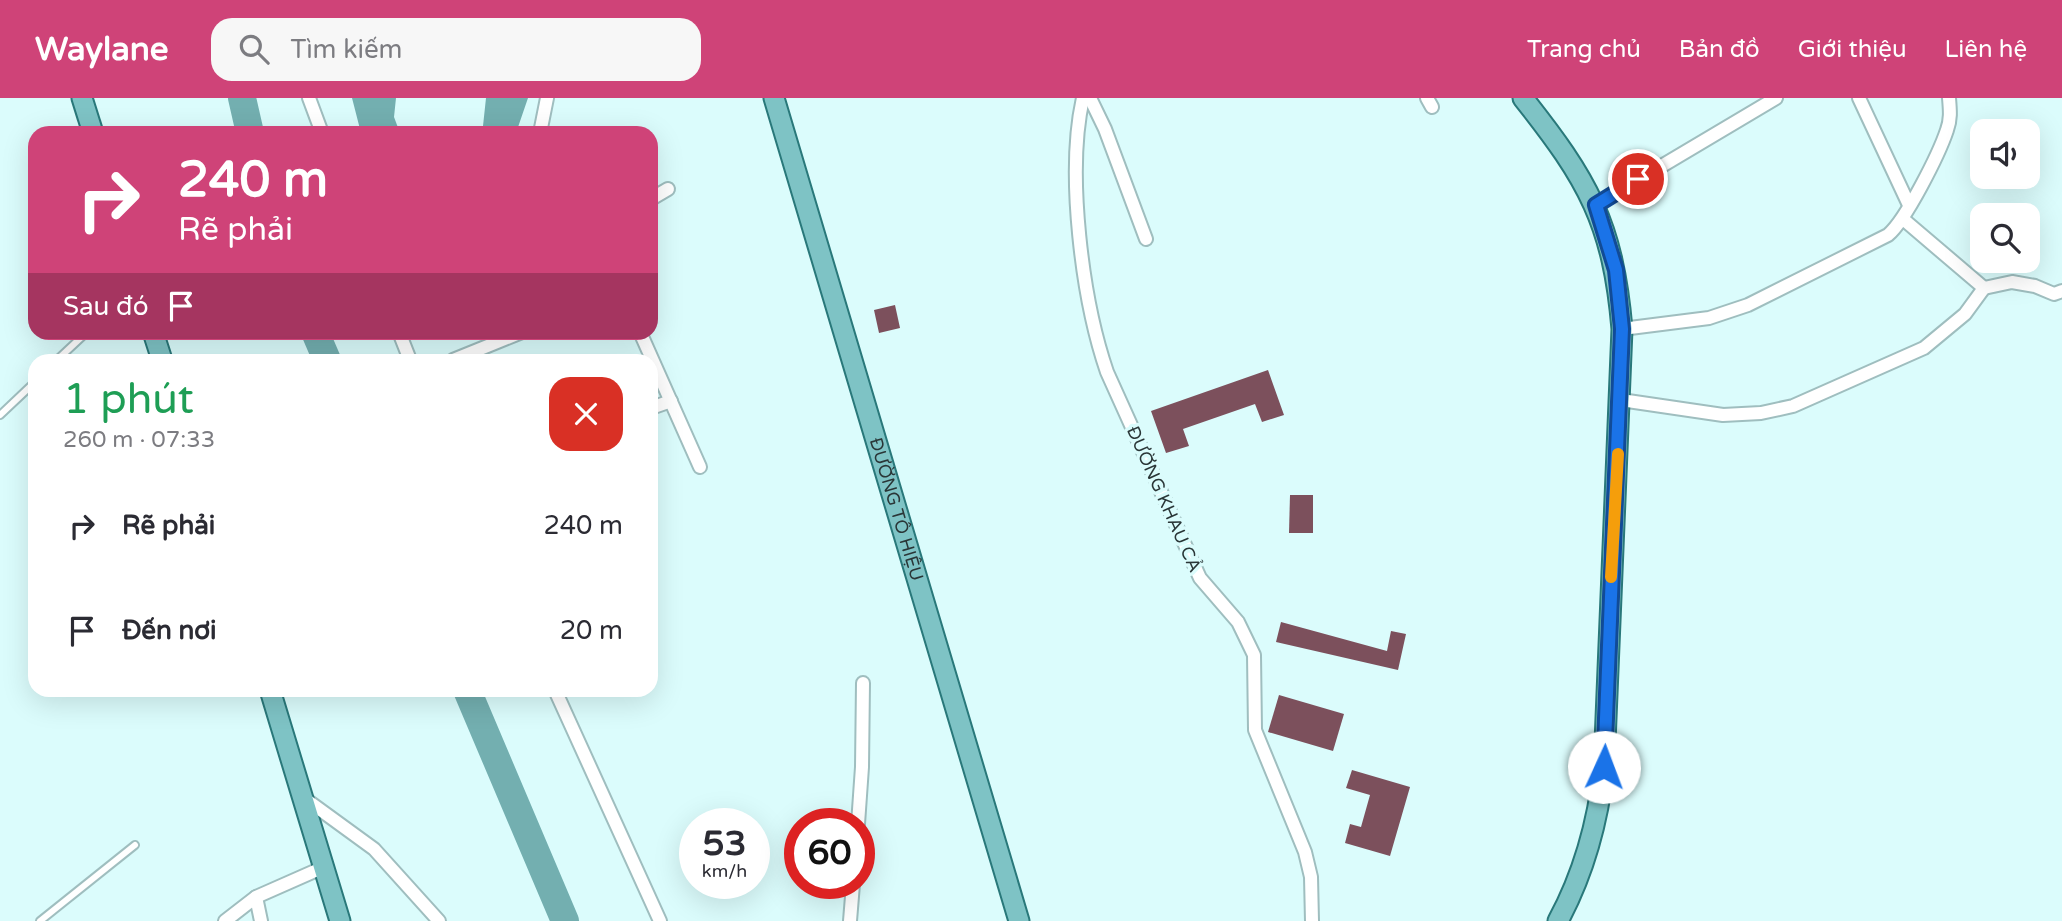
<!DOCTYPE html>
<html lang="vi">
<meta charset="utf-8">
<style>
:root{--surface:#fff;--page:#f7f7f7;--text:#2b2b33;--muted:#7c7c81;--accent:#cf4378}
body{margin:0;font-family:"Varela Round",sans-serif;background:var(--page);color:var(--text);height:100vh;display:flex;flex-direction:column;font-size:26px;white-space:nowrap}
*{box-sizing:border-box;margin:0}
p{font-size:23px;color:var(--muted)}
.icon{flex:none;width:38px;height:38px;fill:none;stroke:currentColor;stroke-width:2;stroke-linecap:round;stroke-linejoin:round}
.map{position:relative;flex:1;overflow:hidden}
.side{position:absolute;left:28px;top:256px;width:630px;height:343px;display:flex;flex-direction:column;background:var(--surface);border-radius:21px;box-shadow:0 7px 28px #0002}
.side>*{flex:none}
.banner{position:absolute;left:28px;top:28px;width:630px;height:214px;border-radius:21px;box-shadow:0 7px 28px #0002;background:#cf4378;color:#fff;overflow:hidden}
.buttons{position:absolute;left:1970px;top:21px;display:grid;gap:14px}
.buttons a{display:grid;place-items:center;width:70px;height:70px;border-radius:14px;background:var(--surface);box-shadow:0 7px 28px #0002;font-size:35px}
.speed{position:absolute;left:679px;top:710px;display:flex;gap:14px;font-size:35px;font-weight:700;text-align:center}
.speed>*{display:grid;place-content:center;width:91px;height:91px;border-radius:50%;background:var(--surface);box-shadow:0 7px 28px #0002;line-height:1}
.speed small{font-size:18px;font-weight:400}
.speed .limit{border:10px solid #d22;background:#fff;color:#111}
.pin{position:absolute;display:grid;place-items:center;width:60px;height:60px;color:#fff;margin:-30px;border:4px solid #fff;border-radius:50%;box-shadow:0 2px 7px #0007}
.me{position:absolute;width:77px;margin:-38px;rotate:2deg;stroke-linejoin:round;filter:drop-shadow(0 0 5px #0008)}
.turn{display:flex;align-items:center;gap:24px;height:147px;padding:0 35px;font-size:32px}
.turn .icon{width:91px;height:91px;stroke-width:2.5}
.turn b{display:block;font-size:49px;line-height:60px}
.then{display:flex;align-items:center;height:66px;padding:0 35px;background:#0003;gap:14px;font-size:26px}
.round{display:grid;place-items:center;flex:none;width:74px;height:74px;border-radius:21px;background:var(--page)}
.summary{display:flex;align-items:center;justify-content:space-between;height:119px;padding:0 35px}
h1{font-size:42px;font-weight:600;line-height:52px;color:#1e9e55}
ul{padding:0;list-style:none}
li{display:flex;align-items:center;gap:21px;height:105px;padding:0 35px}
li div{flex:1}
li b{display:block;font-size:26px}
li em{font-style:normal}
header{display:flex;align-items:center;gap:42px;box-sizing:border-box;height:98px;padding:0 35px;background:var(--accent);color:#fff}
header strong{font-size:33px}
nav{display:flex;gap:38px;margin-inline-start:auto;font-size:24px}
.search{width:490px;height:63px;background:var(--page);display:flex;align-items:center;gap:18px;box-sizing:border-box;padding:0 24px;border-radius:21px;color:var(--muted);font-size:26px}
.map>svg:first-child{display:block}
.water{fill:#73afb0}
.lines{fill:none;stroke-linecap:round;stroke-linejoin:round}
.river{stroke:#73afb0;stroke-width:28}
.building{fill:#7c505c}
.lane-casing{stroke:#9fbebf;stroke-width:10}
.street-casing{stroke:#9fbebf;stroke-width:16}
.primary-casing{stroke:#29787a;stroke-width:23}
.lane{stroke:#fff;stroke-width:6}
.street{stroke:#fff;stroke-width:12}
.primary{stroke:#7ec3c5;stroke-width:19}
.route-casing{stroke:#114b97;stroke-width:18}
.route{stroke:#1a73e8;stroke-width:12}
.slow{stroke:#f59e0b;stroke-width:12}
.labels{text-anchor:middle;stroke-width:7;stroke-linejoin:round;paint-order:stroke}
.street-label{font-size:18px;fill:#2a3637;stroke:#dbfcfc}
</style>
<header>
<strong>Waylane</strong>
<div class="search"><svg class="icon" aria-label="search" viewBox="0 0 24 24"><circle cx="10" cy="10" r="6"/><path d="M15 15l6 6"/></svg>Tìm kiếm</div>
<nav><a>Trang chủ</a><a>Bản đồ</a><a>Giới thiệu</a><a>Liên hệ</a></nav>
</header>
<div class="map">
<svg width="2062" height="823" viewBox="0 0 2062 823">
<rect width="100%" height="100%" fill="#dbfcfc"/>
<g class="water">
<path d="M 352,0 L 396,0 L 394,19 L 400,35 L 361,35 Z"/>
<path d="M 486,0 L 528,0 L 516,35 L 477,35 L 483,28 Z"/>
</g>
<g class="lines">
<g class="river">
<path d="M 242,0 L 250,35"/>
<path d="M 315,234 L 327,262"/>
<path d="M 467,592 L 565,823"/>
</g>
</g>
<g class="building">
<path d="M 895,207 L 900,230 L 879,235 L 874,212 Z"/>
<path d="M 1268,272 L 1284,317 L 1262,324 L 1255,306 L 1183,331 L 1189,348 L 1166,355 L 1151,313 Z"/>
<path d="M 1290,397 L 1313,397 L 1313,435 L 1289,435 Z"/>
<path d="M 1281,524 L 1387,553 L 1391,533 L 1406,536 L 1398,572 L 1276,544 Z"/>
<path d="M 1279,597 L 1344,616 L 1333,653 L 1268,634 Z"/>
<path d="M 1352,672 L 1410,689 L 1390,758 L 1345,745 L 1350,726 L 1361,729 L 1370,697 L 1346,690 Z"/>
</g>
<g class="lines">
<defs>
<g id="lane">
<path d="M 57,262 L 87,234"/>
<path d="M 0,317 L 35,284"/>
<path d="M 40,823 L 135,747"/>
</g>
<g id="street">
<path d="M 309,0 L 322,35"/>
<path d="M 1083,0 C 1066,75 1082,201 1107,274 L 1200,480 L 1238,524 L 1254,557 L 1255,632 L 1305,754 L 1311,779 L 1312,823"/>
<path d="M 1090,0 L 1105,31 L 1146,141"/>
<path d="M 1427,0 L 1432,9"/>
<path d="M 1859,0 L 1909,107"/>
<path d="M 540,35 L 547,0"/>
<path d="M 651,101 L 668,91"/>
<path d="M 1596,107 L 1776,0"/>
<path d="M 1984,190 L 2012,184 L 2035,188 L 2054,196 L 2062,193"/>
<path d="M 1622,231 L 1709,220 L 1748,207 L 1888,137 C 1906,122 1939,56 1947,32 C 1951,21 1950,12 1949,0"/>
<path d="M 399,234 L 410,262"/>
<path d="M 640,234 L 700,369"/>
<path d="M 453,262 L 522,234"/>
<path d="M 1621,302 L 1723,317 L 1761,315 L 1793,308 L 1924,250 L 1965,216 L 1984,190 L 1903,121"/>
<path d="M 651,310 L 671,303"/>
<path d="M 555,592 L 660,823"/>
<path d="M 304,700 L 374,751 L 439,823"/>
<path d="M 858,726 L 862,669 L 863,585"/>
<path d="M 256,799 L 261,823"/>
<path d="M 225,823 L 256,799 L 324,769"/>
<path d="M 850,823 L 853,786"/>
</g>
<g id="primary">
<path d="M 82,0 L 93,35"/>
<path id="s1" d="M 774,0 L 1019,823"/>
<path d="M 1523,0 C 1588,82 1613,125 1622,231 L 1604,669 C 1598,723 1584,775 1558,823"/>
<path d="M 153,234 L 162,262"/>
<path d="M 270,592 L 340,823"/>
</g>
</defs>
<use href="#lane" class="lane-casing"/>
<use href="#street" class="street-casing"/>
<use href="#primary" class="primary-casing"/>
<use href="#lane" class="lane"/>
<use href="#street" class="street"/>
<use href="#primary" class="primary"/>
</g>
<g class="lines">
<defs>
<path id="route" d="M 1604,669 L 1622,231 L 1616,172 L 1596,107 L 1638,81"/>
</defs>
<use href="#route" class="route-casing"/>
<use href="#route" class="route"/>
<path class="slow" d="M 1611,479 L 1618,356"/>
</g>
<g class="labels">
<g class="street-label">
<text transform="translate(1164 401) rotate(66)" y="6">ĐƯỜNG KHAU CẢ</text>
<text dy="6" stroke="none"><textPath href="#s1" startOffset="429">ĐƯỜNG TÔ HIỆU</textPath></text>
</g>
</g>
</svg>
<div class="buttons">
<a><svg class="icon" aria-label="sound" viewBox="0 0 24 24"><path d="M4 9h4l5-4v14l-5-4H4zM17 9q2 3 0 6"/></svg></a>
<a><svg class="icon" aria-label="search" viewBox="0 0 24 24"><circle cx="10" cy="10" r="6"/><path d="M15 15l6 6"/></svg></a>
</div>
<div class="speed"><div>53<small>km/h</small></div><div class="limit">60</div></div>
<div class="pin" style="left:1638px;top:81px;background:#d93025"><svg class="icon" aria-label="arrive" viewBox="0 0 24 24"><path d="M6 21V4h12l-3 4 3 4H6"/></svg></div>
<svg class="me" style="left:1604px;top:669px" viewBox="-20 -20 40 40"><circle r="19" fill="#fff"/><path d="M0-13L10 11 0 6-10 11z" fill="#1a73e8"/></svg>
<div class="banner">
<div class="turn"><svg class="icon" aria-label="right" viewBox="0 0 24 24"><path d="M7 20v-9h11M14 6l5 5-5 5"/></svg><div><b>240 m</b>Rẽ phải</div></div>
<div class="then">Sau đó<svg class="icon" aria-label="arrive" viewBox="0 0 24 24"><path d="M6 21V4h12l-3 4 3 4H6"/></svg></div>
</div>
<section class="side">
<div class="summary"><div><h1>1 phút</h1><p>260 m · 07:33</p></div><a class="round" style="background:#d93025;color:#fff"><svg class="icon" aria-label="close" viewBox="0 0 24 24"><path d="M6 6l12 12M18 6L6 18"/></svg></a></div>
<ul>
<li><svg class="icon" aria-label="right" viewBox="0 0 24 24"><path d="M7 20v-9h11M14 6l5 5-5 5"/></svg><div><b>Rẽ phải</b></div><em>240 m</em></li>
<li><svg class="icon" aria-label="arrive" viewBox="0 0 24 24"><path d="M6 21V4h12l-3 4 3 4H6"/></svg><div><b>Đến nơi</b></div><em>20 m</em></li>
</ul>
</section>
</div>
